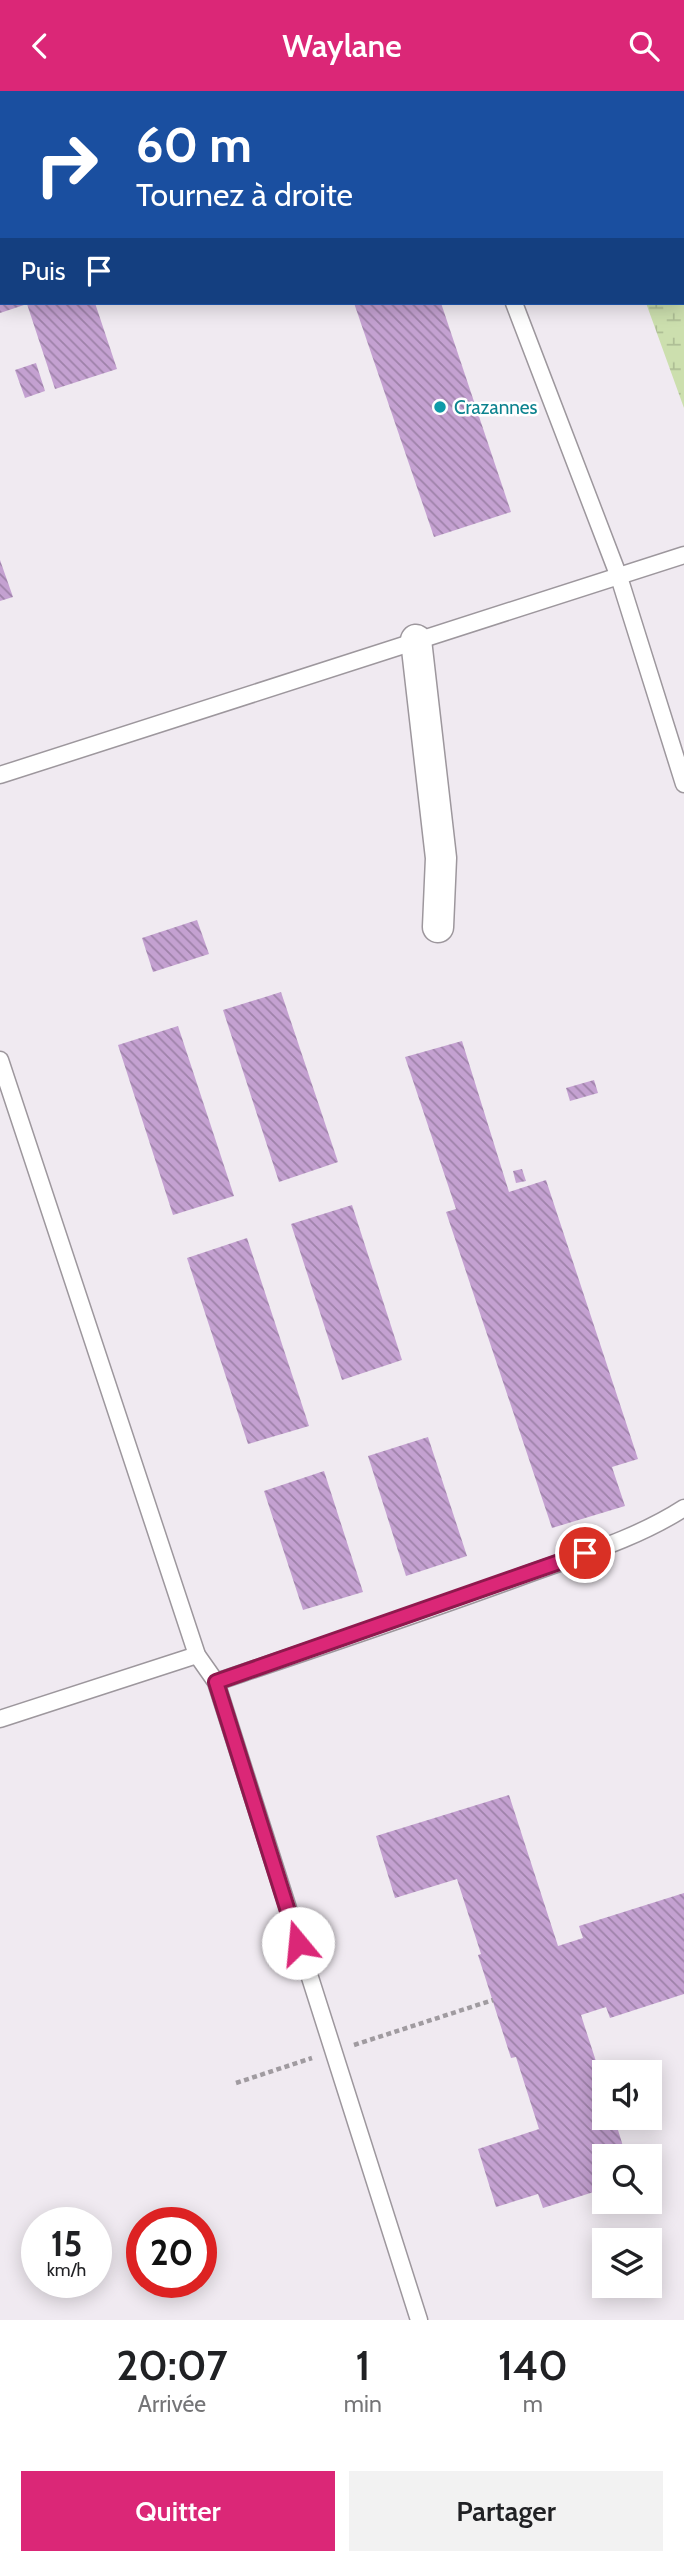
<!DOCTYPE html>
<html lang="fr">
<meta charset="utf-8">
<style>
:root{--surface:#fff;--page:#f2f2f2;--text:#202124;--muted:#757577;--accent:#db2777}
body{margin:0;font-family:Cabin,sans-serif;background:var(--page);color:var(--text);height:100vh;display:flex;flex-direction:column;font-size:26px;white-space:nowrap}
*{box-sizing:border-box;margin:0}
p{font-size:23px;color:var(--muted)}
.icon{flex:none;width:38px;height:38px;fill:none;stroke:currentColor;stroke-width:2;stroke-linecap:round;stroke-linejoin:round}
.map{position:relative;height:2229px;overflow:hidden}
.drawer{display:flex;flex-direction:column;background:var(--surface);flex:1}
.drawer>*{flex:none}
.top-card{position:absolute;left:0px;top:0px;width:684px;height:214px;box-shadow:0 4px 18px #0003;background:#1a4fa0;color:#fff;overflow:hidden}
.tools{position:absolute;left:592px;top:1969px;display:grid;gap:14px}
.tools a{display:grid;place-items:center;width:70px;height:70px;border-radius:0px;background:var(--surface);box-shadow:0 4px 18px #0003;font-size:35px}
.speed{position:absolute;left:21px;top:2116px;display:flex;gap:14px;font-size:35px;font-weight:700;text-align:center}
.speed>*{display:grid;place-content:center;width:91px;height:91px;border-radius:50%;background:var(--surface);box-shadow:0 4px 18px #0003;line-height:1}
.speed small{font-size:18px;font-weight:400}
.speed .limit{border:10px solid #d22;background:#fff;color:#111}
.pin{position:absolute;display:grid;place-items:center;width:60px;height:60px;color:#fff;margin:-30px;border:4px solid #fff;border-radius:50%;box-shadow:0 2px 7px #0007}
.me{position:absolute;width:77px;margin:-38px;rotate:343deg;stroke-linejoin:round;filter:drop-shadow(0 0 5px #0008)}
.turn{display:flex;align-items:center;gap:24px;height:147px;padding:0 21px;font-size:32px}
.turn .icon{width:91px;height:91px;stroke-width:2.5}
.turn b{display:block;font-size:49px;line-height:60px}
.then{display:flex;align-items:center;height:66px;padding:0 21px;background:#0003;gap:14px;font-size:26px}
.eta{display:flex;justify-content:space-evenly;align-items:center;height:119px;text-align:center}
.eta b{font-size:42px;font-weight:600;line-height:49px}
.action{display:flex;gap:14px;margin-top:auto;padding:14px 21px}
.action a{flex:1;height:80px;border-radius:0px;background:var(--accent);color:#fff;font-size:28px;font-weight:600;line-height:80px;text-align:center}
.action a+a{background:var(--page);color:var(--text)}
header{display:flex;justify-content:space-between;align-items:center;height:91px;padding:0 21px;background:var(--accent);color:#fff;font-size:32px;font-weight:600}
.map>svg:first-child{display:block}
.wetland{fill:url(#wetland-marsh)}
.building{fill:url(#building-back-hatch)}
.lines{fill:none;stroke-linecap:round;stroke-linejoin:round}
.lane-casing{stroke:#9d979d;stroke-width:19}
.street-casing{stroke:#9d979d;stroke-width:33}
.path{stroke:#a09ba0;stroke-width:4.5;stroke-dasharray:5 3.5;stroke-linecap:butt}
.lane{stroke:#fff;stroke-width:16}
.street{stroke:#fff;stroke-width:30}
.route-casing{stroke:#8e194d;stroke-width:18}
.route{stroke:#db2777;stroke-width:12}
.culture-dot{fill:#0f9aa8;stroke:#fff;stroke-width:2.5}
.labels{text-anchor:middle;stroke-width:5;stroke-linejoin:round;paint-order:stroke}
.culture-label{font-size:19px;fill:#0d838f;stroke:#fff;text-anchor:start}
</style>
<header><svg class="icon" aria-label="back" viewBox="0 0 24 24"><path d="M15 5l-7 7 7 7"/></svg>Waylane<svg class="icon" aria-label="search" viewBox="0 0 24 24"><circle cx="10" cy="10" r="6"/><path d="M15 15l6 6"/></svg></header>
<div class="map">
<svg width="684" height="2229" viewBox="0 0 684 2229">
<defs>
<pattern id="wetland-marsh" width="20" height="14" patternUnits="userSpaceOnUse" patternTransform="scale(1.75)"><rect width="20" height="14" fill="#ccdfae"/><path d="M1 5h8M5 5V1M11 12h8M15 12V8" fill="none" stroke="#aebe95"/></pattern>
<pattern id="building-back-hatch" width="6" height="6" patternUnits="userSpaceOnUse" patternTransform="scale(1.75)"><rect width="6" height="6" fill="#c4a1d1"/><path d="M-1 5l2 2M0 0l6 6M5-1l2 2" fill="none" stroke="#9e82a9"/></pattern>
</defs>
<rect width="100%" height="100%" fill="#f0eaf1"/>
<path class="wetland" d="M 569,0 L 684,0 L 684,317 L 646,212 L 682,212 L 682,2 Z"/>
<g class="building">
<path d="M 0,212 L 95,212 L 117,278 L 55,298 L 27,213 L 0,222 Z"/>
<path d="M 354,212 L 441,212 L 511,421 L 434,446 Z"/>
<path d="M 36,272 L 45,300 L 25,307 L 15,279 Z"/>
<path d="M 0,469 L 13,506 L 0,510 Z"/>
<path d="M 197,829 L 209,863 L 153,881 L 142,847 Z"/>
<path d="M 281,901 L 338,1071 L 279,1091 L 223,919 Z"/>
<path d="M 178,935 L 234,1105 L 173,1124 L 118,954 Z"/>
<path d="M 462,950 L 509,1101 L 546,1089 L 638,1368 L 612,1376 L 625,1415 L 552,1437 L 446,1121 L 456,1118 L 405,966 Z"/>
<path d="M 594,989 L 598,1002 L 570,1010 L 566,997 Z"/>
<path d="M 522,1078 L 526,1090 L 516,1092 L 513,1080 Z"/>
<path d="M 352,1114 L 402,1269 L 342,1289 L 291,1133 Z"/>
<path d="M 247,1147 L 309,1335 L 248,1353 L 187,1167 Z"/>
<path d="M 428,1346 L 467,1465 L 406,1485 L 368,1365 Z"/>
<path d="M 324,1380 L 363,1501 L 303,1519 L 264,1400 Z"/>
<path d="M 509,1704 L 558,1855 L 583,1847 L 579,1835 L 684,1802 L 684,1903 L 610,1927 L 606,1916 L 581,1924 L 604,1995 L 604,2026 L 614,2026 L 626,2065 L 604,2065 L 604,2082 L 595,2085 L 600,2099 L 543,2117 L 538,2103 L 496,2116 L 478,2058 L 539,2038 L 516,1966 L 511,1967 L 478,1864 L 481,1863 L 457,1788 L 395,1807 L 376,1745 Z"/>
</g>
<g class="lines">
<defs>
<g id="lane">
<path d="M 427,0 L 428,2"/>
<path d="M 514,212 L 619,486 L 684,693"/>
<path d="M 0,684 L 684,464"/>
<path d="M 0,969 L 197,1564 L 216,1591 L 419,2229"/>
<path d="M 216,1591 C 320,1556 425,1521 528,1483 C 580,1464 636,1448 684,1417"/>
<path d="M 0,1628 L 197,1564"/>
</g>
<path id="street" d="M 416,549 L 441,767 L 438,836"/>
</defs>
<use href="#lane" class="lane-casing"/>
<use href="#street" class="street-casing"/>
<g class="path">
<path d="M 354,1954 L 493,1909"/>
<path d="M 236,1992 L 312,1967"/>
</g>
<use href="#lane" class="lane"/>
<use href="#street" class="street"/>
</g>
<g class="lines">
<defs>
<path id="route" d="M 298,1852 L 216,1591 L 585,1462"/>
</defs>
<use href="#route" class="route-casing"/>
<use href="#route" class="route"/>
</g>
<circle class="culture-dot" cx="440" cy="316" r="7"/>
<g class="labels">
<g class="culture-label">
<text x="454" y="323">Crazannes</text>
</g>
</g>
</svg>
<div class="tools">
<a><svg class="icon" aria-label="sound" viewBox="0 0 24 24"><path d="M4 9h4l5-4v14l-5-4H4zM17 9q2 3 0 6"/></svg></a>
<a><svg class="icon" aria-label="search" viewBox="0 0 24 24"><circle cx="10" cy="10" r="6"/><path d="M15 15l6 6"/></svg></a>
<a><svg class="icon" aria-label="layers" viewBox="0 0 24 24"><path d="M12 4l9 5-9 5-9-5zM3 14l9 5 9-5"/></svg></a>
</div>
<div class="speed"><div>15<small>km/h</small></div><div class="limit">20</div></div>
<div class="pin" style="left:585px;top:1462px;background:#d93025"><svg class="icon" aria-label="arrive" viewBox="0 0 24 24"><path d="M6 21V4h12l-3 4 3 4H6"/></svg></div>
<svg class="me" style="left:298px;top:1852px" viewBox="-20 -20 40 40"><circle r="19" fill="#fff"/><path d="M0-13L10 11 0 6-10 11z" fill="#db2777"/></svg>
<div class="top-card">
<div class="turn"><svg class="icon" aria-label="right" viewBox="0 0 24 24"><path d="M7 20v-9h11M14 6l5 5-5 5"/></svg><div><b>60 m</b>Tournez à droite</div></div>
<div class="then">Puis<svg class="icon" aria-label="arrive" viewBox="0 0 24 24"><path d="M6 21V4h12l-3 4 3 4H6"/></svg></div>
</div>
</div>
<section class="drawer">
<div class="eta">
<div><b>20:07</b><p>Arrivée</p></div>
<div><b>1</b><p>min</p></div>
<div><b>140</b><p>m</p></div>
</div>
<div class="action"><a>Quitter</a><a>Partager</a></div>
</section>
